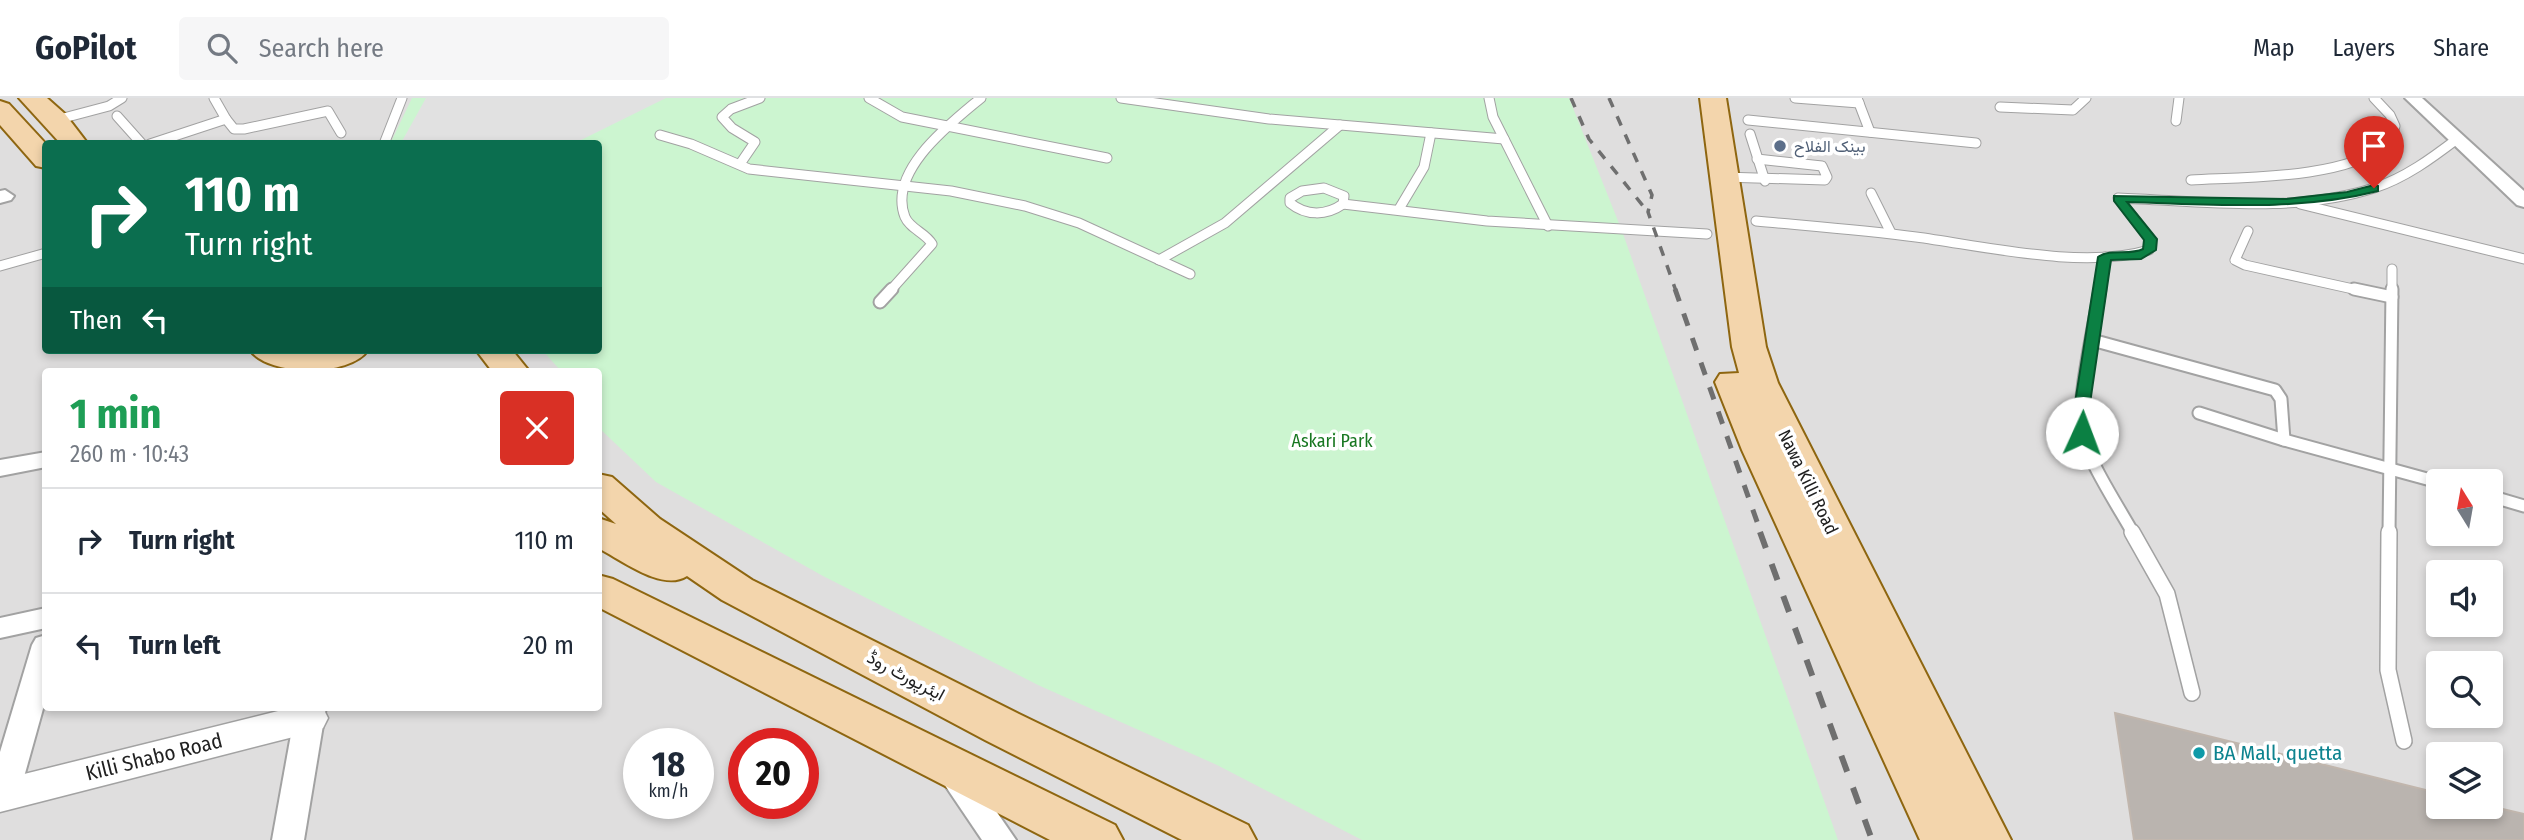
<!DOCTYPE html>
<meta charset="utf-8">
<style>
:root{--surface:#fff;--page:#f6f6f7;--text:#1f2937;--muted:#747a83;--line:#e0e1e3}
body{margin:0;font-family:"Fira Sans Condensed",Vazirmatn,sans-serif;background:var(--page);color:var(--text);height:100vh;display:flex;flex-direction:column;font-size:26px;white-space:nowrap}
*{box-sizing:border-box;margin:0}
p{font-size:23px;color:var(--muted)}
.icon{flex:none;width:38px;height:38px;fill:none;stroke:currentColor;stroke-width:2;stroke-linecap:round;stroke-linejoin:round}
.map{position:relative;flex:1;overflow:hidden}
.drawer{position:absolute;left:42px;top:270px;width:560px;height:343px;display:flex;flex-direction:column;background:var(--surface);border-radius:7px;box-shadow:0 4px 10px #0003}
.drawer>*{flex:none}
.guide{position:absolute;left:42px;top:42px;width:560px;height:214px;border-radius:7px;box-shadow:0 4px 10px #0003;background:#0b6e4f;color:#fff;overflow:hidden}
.needle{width:46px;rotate:349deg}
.fabs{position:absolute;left:2426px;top:371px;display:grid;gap:14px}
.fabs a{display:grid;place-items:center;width:77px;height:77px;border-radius:7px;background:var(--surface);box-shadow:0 4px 10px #0003;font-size:35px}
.speed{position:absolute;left:623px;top:630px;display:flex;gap:14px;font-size:35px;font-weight:700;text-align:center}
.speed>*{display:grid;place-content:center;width:91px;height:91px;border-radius:50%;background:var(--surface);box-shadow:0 4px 10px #0003;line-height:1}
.speed small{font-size:18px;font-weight:400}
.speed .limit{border:10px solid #d22;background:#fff;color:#111}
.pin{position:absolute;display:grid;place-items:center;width:60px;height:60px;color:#fff;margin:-72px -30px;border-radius:50% 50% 50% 0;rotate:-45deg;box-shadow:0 0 7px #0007}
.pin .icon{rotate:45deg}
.me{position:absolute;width:77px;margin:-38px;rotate:2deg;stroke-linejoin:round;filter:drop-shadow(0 0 5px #0008)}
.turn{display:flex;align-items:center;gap:24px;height:147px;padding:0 28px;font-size:32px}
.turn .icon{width:91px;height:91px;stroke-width:2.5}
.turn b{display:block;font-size:49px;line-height:60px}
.then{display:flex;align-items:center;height:66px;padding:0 28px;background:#0003;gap:14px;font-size:26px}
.round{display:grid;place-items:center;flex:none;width:74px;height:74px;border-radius:7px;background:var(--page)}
.head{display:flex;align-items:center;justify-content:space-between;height:119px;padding:0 28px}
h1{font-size:42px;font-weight:700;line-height:52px;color:#1e9e55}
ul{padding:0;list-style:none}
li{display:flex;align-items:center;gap:21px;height:105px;padding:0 28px;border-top:2px solid var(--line)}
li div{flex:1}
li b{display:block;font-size:26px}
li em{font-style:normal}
header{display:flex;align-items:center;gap:42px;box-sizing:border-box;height:98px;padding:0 35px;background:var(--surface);border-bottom:2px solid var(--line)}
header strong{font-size:33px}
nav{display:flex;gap:38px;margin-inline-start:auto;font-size:24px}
.search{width:490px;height:63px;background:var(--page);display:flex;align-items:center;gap:18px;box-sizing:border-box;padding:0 24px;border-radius:7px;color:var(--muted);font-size:26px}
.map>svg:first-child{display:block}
.residential{fill:#dfdede;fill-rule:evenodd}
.park{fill:#ccf5d0}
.parking{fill:#e1e1e1}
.building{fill:#bab4af;stroke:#c1b6ad;stroke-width:2}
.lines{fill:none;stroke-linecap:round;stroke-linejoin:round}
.service-far2-casing{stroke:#a2a2a2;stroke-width:11}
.service-far1-casing{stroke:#a2a2a2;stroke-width:15}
.service-casing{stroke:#a2a2a2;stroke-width:18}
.minor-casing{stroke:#a2a2a2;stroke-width:4}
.tertiary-casing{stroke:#a2a2a2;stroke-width:3}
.primary-casing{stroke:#8e6610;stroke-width:4}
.service-far2{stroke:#fff;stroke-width:9}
.service-far1{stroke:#fff;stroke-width:11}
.service{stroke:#fff;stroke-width:15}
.minor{fill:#fff;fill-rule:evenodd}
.tertiary{fill:#fff;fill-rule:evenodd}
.primary{fill:#f3d5ac;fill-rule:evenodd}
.rail-far2{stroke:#6f6f6f;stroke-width:3.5;stroke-dasharray:10 10;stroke-linecap:butt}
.rail-far1{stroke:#6f6f6f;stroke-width:5;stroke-dasharray:13 13;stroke-linecap:butt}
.rail{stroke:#6f6f6f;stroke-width:6;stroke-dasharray:17 17;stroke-linecap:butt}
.route{fill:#0b8043;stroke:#07532c;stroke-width:2}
.service-dot{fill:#5c6f8a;stroke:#fff;stroke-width:2.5}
.culture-dot{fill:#0f9aa8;stroke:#fff;stroke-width:2.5}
.labels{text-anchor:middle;stroke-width:7;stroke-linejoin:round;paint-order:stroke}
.far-service-label{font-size:16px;fill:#4e5e75;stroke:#fff;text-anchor:start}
.park-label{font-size:18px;fill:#187721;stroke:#fff}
.street-label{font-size:18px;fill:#212121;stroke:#fff}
.near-culture-label{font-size:21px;fill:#0d838f;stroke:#fff;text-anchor:start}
.near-street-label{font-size:21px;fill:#212121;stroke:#fff}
</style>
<header>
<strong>GoPilot</strong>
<div class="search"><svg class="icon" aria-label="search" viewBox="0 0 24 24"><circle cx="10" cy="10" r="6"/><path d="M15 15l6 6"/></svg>Search here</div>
<nav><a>Map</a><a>Layers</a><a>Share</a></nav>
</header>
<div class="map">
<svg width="2524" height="742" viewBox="0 0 2524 742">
<rect width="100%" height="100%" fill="#f0eee9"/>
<path class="residential" d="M 0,0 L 2524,0 L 2524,742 L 0,742 ZM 46,46 L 598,46 L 598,252 L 46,252 ZM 46,273 L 598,273 L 598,609 L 46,609 ZM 2438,383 L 2490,383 L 2490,436 L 2438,436 ZM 2438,474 L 2490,474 L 2490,527 L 2438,527 ZM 2438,565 L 2490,565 L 2490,618 L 2438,618 ZM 639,646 L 698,646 L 698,705 L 639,705 ZM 744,646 L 803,646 L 803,705 L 744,705 ZM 2438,656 L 2490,656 L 2490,709 L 2438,709 Z"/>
<path class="park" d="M 412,0 L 1569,0 L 1622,133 L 1838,742 L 1362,742 L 1217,667 L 1038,587 L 823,478 L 656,384 L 599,330 L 598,273 L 561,273 L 542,252 L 598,252 L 598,46 L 390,46 Z"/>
<path class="parking" d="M 426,0 L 666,0 L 575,45 L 401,45 Z"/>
<path class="building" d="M 2115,615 L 2438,695 L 2438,709 L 2490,708 L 2524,716 L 2524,742 L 2134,742 Z"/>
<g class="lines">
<defs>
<g id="service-far2">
<path d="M 869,0 L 902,19 L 1107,60"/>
<path d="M 1121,0 L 1269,21 L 1504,41"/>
<path d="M 1489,0 L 1493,19 L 1548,128"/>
<path d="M 1795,0 L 1859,5"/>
<path d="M 1857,0 L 1870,34"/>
<path d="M 2000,9 L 2073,12 L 2086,0"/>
<path d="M 117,18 L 142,46"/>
<path d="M 226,21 L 234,31 L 244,31 L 328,13 L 341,35"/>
<path d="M 56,22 L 109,8 L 122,0"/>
<path d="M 1748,22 L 1976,45"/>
<path d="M 2176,23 L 2179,0"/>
<path d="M 1750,36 L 1765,83"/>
<path d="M 660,37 L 691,46 L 749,71 L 951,93 L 1025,108 L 1079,125 L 1190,176"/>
<path d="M 150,46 L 226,21 L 214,0"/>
<path d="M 384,46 L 402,0"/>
<path d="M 740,66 L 755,44 L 732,30 L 722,19 L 731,11 L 760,0"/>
<path d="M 1723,79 L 1825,82 L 1827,79 L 1822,68 L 1757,61"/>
<path d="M 2191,82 C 2243,79 2344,81 2386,47 C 2392,42 2393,35 2395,28 L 2390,17 L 2374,0"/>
<path d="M 1324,90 L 1344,98 L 1343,106 C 1326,118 1306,118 1290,105 L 1290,100 L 1302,93 Z"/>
<path d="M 1871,95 L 1891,135"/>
<path d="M 1343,106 L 1487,123 L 1707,136"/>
<path d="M 2300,106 L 2524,161"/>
<path d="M 1399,111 L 1424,69 L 1431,35"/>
<path d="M 1756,123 C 1809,128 1863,132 1916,139 C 1984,148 2084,172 2149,152 L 2150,141 L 2118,100 C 2202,103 2293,116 2374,90 C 2405,80 2432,60 2457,41"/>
<path d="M 2248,133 L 2235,162 L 2245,167 L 2362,193"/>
<path d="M 1159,162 L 1225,125 L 1340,27"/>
<path d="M 0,168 L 46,155"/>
<path d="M 890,193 L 932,146 C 926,135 910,131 905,119 C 887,73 951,25 981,0"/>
<path d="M 2100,193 L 2105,159"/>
<path d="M 2392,193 L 2392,171"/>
</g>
<g id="service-far1">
<path d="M 2100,191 C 2095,225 2076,304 2082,335 C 2087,361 2119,410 2133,435"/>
<path d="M 2354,191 L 2392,199"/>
<path d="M 880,204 L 892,191"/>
<path d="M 2092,242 L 2275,292 L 2281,301 L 2284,342"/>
<path d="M 2199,315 L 2284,342 L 2438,384"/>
<path d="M 2490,398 L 2524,408"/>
<path d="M 2389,435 L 2392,191"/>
</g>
<g id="service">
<path d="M 2132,434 L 2167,496 L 2192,595"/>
<path d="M 2389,434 L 2388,572 L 2404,643"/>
</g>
<g id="minor">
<path d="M 2405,0 L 2422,0 L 2524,93 L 2524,109 L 2517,107 Z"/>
<path d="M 5,92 L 14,98 L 11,102 L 0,105 L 0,93 Z"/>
<path d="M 46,354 L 46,369 L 0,378 L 0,362 Z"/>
<path d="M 46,510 L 46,530 L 0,540 L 0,520 Z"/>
<path d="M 46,537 L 46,600 L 19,697 L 14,706 L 0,709 L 0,654 L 32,547 L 36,540 Z"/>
<path d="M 296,609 L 326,609 L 304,742 L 272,742 Z"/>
<path d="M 952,662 L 963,665 L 1016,742 L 982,742 L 936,674 L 941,665 Z"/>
</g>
<path id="tertiary" d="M 294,609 L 323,610 L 328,620 L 323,630 L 309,635 L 0,714 L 0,682 Z"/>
<g id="primary">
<path d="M 19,0 L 47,0 L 65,16 L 88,46 L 61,46 Z"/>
<path d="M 1700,0 L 1726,0 L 1766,249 L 1778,285 L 2011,742 L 1920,742 L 1742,352 L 1715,284 L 1720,276 L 1739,275 L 1732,249 Z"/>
<path d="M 0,3 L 9,6 L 46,46 L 46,70 L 36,68 L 0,27 Z"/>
<path d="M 250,252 L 368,252 C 350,279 269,279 250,252 Z"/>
<path d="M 476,252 L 512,252 L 529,273 L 492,273 Z"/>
<path d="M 598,376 L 612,379 L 660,421 L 752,482 L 1019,616 L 1248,727 L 1256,742 L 1182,742 L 985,642 L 722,502 L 687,478 C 662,494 622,462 598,450 L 598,420 L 616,426 L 598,410 Z"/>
<path d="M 598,477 L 613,481 L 1115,727 L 1123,742 L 1050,742 L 598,509 Z"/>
</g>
</defs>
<use href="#service-far2" class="service-far2-casing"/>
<use href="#service-far1" class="service-far1-casing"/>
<use href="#service" class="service-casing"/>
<use href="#minor" class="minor-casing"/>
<use href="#tertiary" class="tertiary-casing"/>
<use href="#primary" class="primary-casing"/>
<use href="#service-far2" class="service-far2"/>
<use href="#service-far1" class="service-far1"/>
<use href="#service" class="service"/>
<use href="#minor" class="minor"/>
<use href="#tertiary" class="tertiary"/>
<use href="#primary" class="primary"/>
<g class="rail-far2">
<path d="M 1571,0 L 1589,41 L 1648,114"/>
<path d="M 1609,0 L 1652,97 L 1648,114 L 1676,193"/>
</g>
<path class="rail-far1" d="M 1675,191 L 1761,435"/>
<path class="rail" d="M 1760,434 L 1872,742"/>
</g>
<path class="route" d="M 2374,87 L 2378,88 L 2378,93 C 2296,114 2211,106 2127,104 L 2157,141 L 2156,152 L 2141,161 L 2111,162 L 2090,305 L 2089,335 L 2087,338 L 2076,338 L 2074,335 L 2075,305 L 2098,159 C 2111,150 2129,158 2143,151 L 2144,142 L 2114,103 L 2114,98 L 2286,101 L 2347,94 Z"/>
<circle class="service-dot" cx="1780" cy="48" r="7"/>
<circle class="culture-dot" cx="2199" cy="655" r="7"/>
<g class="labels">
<g class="far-service-label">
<text x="1794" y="54">بینک الفلاح</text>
</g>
<g class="park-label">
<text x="1332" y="349">Askari Park</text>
</g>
<g class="street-label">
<text transform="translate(1808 384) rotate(64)" y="6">Nawa Killi Road</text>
<text transform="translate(906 578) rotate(28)" y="6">ایئرپورٹ روڈ</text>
</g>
<g class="near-culture-label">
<text x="2213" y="662">BA Mall, quetta</text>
</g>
<g class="near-street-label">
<text transform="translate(154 659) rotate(-14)" y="7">Killi Shabo Road</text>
</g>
</g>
</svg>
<div class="fabs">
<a><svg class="needle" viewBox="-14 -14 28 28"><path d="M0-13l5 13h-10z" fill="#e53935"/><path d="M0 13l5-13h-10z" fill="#747a83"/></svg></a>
<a><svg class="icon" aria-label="sound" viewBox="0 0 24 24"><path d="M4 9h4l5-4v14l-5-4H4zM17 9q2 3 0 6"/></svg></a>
<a><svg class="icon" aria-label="search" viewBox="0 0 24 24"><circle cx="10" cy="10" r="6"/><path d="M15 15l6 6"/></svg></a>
<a><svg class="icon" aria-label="layers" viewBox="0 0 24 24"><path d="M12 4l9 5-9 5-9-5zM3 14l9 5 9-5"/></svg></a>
</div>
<div class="speed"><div>18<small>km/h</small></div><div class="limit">20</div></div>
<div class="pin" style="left:2374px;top:90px;background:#d93025"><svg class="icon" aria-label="arrive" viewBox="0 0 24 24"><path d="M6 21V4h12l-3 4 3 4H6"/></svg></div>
<svg class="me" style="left:2082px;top:335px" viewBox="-20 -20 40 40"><circle r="19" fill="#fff"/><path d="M0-13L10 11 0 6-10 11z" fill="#0b8043"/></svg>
<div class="guide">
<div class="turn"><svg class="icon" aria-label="right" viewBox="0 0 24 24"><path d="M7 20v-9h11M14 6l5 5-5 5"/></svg><div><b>110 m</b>Turn right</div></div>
<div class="then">Then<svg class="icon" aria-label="left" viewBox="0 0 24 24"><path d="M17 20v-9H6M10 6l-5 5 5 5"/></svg></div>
</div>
<section class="drawer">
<div class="head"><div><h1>1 min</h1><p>260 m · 10:43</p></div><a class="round" style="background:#d93025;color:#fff"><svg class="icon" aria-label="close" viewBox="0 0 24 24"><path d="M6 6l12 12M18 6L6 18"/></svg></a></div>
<ul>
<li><svg class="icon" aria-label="right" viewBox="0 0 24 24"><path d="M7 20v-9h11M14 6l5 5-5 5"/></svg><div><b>Turn right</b></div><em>110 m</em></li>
<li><svg class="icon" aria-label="left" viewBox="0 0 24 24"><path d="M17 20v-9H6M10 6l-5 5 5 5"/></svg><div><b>Turn left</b></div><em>20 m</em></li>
</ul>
</section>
</div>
